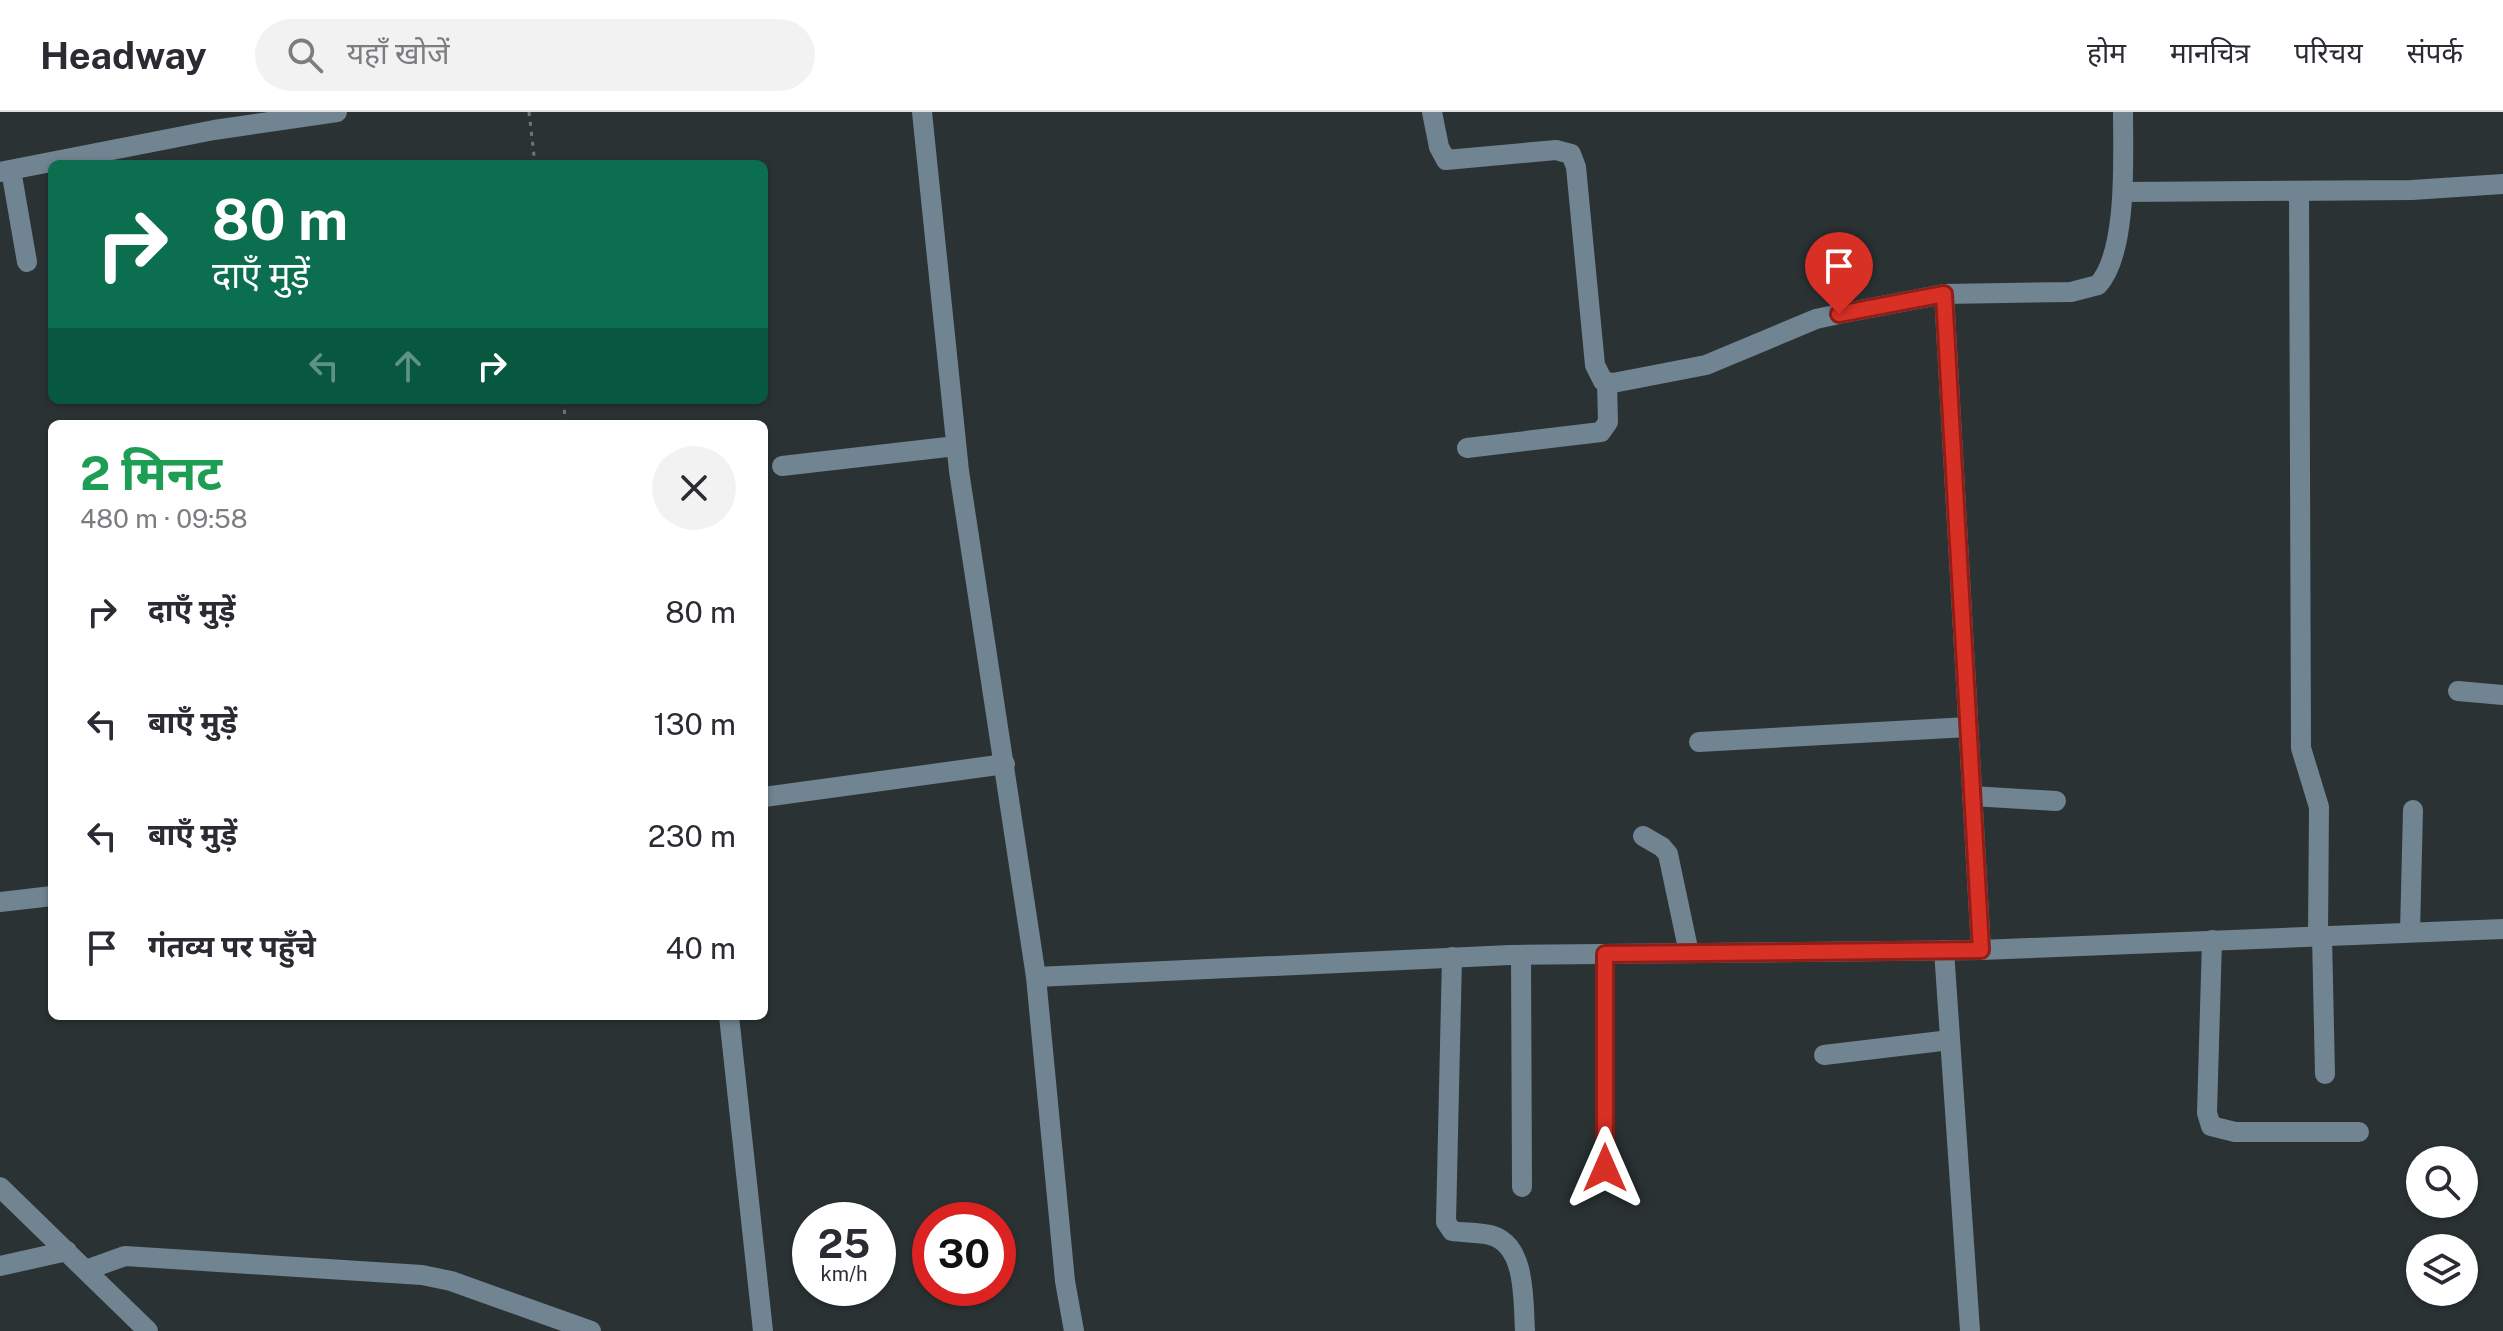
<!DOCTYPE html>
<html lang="hi">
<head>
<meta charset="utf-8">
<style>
	:root { --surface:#fff; --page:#f2f2f3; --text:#2b2b33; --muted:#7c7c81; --line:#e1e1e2 }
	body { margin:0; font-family:"Public Sans","Noto Sans Devanagari",sans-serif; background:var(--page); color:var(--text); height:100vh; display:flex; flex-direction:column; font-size:30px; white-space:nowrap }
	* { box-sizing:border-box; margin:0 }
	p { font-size:26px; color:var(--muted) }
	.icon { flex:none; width:44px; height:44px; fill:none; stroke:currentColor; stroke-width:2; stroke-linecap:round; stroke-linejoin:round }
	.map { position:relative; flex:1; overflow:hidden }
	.side { position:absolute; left:48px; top:308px; width:720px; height:600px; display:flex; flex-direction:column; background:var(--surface); border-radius:12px; box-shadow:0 2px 6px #0004 }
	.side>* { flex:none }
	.top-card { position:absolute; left:48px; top:48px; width:720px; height:244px; border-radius:12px; box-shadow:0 2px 6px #0004; background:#0b6e4f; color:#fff; overflow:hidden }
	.fabs { position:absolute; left:2406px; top:1034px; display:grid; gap:16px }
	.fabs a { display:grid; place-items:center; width:72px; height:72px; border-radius:50%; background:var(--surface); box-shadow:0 2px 6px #0004; font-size:40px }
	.speed { position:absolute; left:792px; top:1090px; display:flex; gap:16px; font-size:40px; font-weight:700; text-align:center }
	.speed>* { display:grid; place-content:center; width:104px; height:104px; border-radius:50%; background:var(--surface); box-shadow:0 2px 6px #0004; line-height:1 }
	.speed small { font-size:20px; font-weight:400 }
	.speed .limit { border:12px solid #d22; background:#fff; color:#111 }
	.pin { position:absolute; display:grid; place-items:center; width:68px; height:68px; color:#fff; margin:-82px -34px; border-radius:50% 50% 50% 0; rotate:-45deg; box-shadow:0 0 8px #0007 }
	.pin .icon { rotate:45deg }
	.me { position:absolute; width:88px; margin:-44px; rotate:0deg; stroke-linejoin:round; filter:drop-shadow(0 0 6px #0008) }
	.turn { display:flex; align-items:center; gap:28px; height:168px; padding:0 32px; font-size:36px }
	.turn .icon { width:104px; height:104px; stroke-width:2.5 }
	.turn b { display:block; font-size:56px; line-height:68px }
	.lanes { display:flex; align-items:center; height:76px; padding:0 32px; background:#0003; justify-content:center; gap:40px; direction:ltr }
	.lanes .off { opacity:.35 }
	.round { display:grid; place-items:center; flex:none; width:84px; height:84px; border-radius:42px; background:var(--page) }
	.overview { display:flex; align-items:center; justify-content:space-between; height:136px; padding:0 32px }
	h1 { font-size:48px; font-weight:700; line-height:60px; color:#1e9e55 }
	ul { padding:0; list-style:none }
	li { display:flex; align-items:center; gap:24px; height:112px; padding:0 32px }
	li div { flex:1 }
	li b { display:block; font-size:30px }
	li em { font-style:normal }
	header { display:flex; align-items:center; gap:48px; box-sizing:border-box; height:112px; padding:0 40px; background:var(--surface); border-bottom:2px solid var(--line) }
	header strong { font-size:38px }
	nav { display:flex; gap:44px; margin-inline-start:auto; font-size:28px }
	.search { width:560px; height:72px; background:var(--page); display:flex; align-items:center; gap:20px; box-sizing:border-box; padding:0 28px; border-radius:44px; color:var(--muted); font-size:30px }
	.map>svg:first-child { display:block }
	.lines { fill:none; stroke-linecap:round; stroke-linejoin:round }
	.path { stroke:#6e7577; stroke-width:3; stroke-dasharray:4 6; stroke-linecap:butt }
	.minor { stroke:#708491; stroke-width:20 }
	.route-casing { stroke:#8d1f18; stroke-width:20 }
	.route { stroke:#d93025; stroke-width:14 }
</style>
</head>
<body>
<header>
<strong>Headway</strong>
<div class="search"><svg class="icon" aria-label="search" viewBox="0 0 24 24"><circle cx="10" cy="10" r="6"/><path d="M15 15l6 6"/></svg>यहाँ खोजें</div>
<nav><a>होम</a><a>मानचित्र</a><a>परिचय</a><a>संपर्क</a></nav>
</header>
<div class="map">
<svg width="2503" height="1219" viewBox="0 0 2503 1219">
	<rect width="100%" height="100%" fill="#2a3234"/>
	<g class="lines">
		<g class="path">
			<polyline points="529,0 535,52"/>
			<polyline points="563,288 566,312"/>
		</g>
		<g class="minor">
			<polyline points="922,0 959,359 1036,865 1065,1169 1074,1219"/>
			<path d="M1432 0 1439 35 1446 48 1556 38 1571 42 1576 55 1595 253 1603 269 1613 271 1706 253 1816 207 1839 202 1944 182 2071 180 2098 173C2128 140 2123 44 2123 0"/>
			<polyline points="11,58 27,150"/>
			<polyline points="0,60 214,18 337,0"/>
			<polyline points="2299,79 2301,636 2319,695 2318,824"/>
			<polyline points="2124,80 2412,78 2503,72"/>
			<polyline points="1944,182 1981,838"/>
			<polyline points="1467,336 1601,320 1608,310 1607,271"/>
			<polyline points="782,354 956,334"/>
			<polyline points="2458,579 2503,583"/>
			<polyline points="1699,630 1968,615"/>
			<polyline points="1972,684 2056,689"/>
			<polyline points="764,685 1005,652"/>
			<polyline points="1643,724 1662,735 1668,742 1689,841"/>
			<polyline points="0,790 52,784"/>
			<polyline points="2410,820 2413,698"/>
			<polyline points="2322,824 2325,962"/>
			<polyline points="2212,828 2207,1001 2211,1014 2235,1020 2359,1020"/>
			<polyline points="1944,838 1970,1219"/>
			<polyline points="1605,842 1605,1056"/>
			<polyline points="1521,843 1522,1075"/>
			<path d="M1452 845 1446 1110 1452 1119C1464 1121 1478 1120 1490 1123 1527 1132 1523 1190 1525 1219"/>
			<polyline points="1036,865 1510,843 1981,838 2503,817"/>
			<polyline points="729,904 763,1219"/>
			<polyline points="1824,943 1950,928"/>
			<polyline points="0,1075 148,1219"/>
			<polyline points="0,1154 67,1139"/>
			<polyline points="86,1158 125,1144 422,1163 451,1169 591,1219"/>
		</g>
	</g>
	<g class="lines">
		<defs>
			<polyline id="route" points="1605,1056 1605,842 1981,838 1944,182 1839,202"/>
		</defs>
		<use href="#route" class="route-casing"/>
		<use href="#route" class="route"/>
	</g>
</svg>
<div class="fabs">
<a><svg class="icon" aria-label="search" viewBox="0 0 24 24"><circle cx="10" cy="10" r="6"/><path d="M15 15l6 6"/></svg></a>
<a><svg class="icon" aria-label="layers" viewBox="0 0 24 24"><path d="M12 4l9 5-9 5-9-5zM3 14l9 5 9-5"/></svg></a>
</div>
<div class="speed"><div>25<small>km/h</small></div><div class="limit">30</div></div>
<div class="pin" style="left:1839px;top:202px;background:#d93025"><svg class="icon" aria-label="arrive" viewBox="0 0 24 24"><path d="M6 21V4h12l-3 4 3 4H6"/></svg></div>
<svg class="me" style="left:1605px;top:1056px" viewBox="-20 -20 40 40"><path d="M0-17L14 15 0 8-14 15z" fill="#d93025" stroke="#fff" stroke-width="4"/></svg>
<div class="top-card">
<div class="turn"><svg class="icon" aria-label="right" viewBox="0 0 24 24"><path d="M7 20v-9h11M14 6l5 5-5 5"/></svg><div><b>80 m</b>दाएँ मुड़ें</div></div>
<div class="lanes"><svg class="icon off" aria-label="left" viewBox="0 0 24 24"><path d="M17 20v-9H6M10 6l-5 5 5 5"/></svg><svg class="icon off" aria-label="ahead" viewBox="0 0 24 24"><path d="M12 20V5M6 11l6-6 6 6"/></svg><svg class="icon" aria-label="right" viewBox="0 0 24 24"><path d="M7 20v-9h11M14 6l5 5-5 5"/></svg></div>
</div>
<section class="side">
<div class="overview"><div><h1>2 मिनट</h1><p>480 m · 09:58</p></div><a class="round"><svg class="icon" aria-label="close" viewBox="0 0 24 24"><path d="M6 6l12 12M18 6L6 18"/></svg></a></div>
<ul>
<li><svg class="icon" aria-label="right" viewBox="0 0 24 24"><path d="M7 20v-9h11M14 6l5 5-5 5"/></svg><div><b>दाएँ मुड़ें</b></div><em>80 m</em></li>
<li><svg class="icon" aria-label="left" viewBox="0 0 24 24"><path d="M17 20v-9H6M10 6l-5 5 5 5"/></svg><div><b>बाएँ मुड़ें</b></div><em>130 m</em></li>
<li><svg class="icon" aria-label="left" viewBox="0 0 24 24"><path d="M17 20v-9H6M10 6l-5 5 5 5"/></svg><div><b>बाएँ मुड़ें</b></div><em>230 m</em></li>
<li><svg class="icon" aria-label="arrive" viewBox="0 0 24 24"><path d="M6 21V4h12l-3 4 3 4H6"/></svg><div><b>गंतव्य पर पहुँचे</b></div><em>40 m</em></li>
</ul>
</section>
</div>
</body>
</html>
